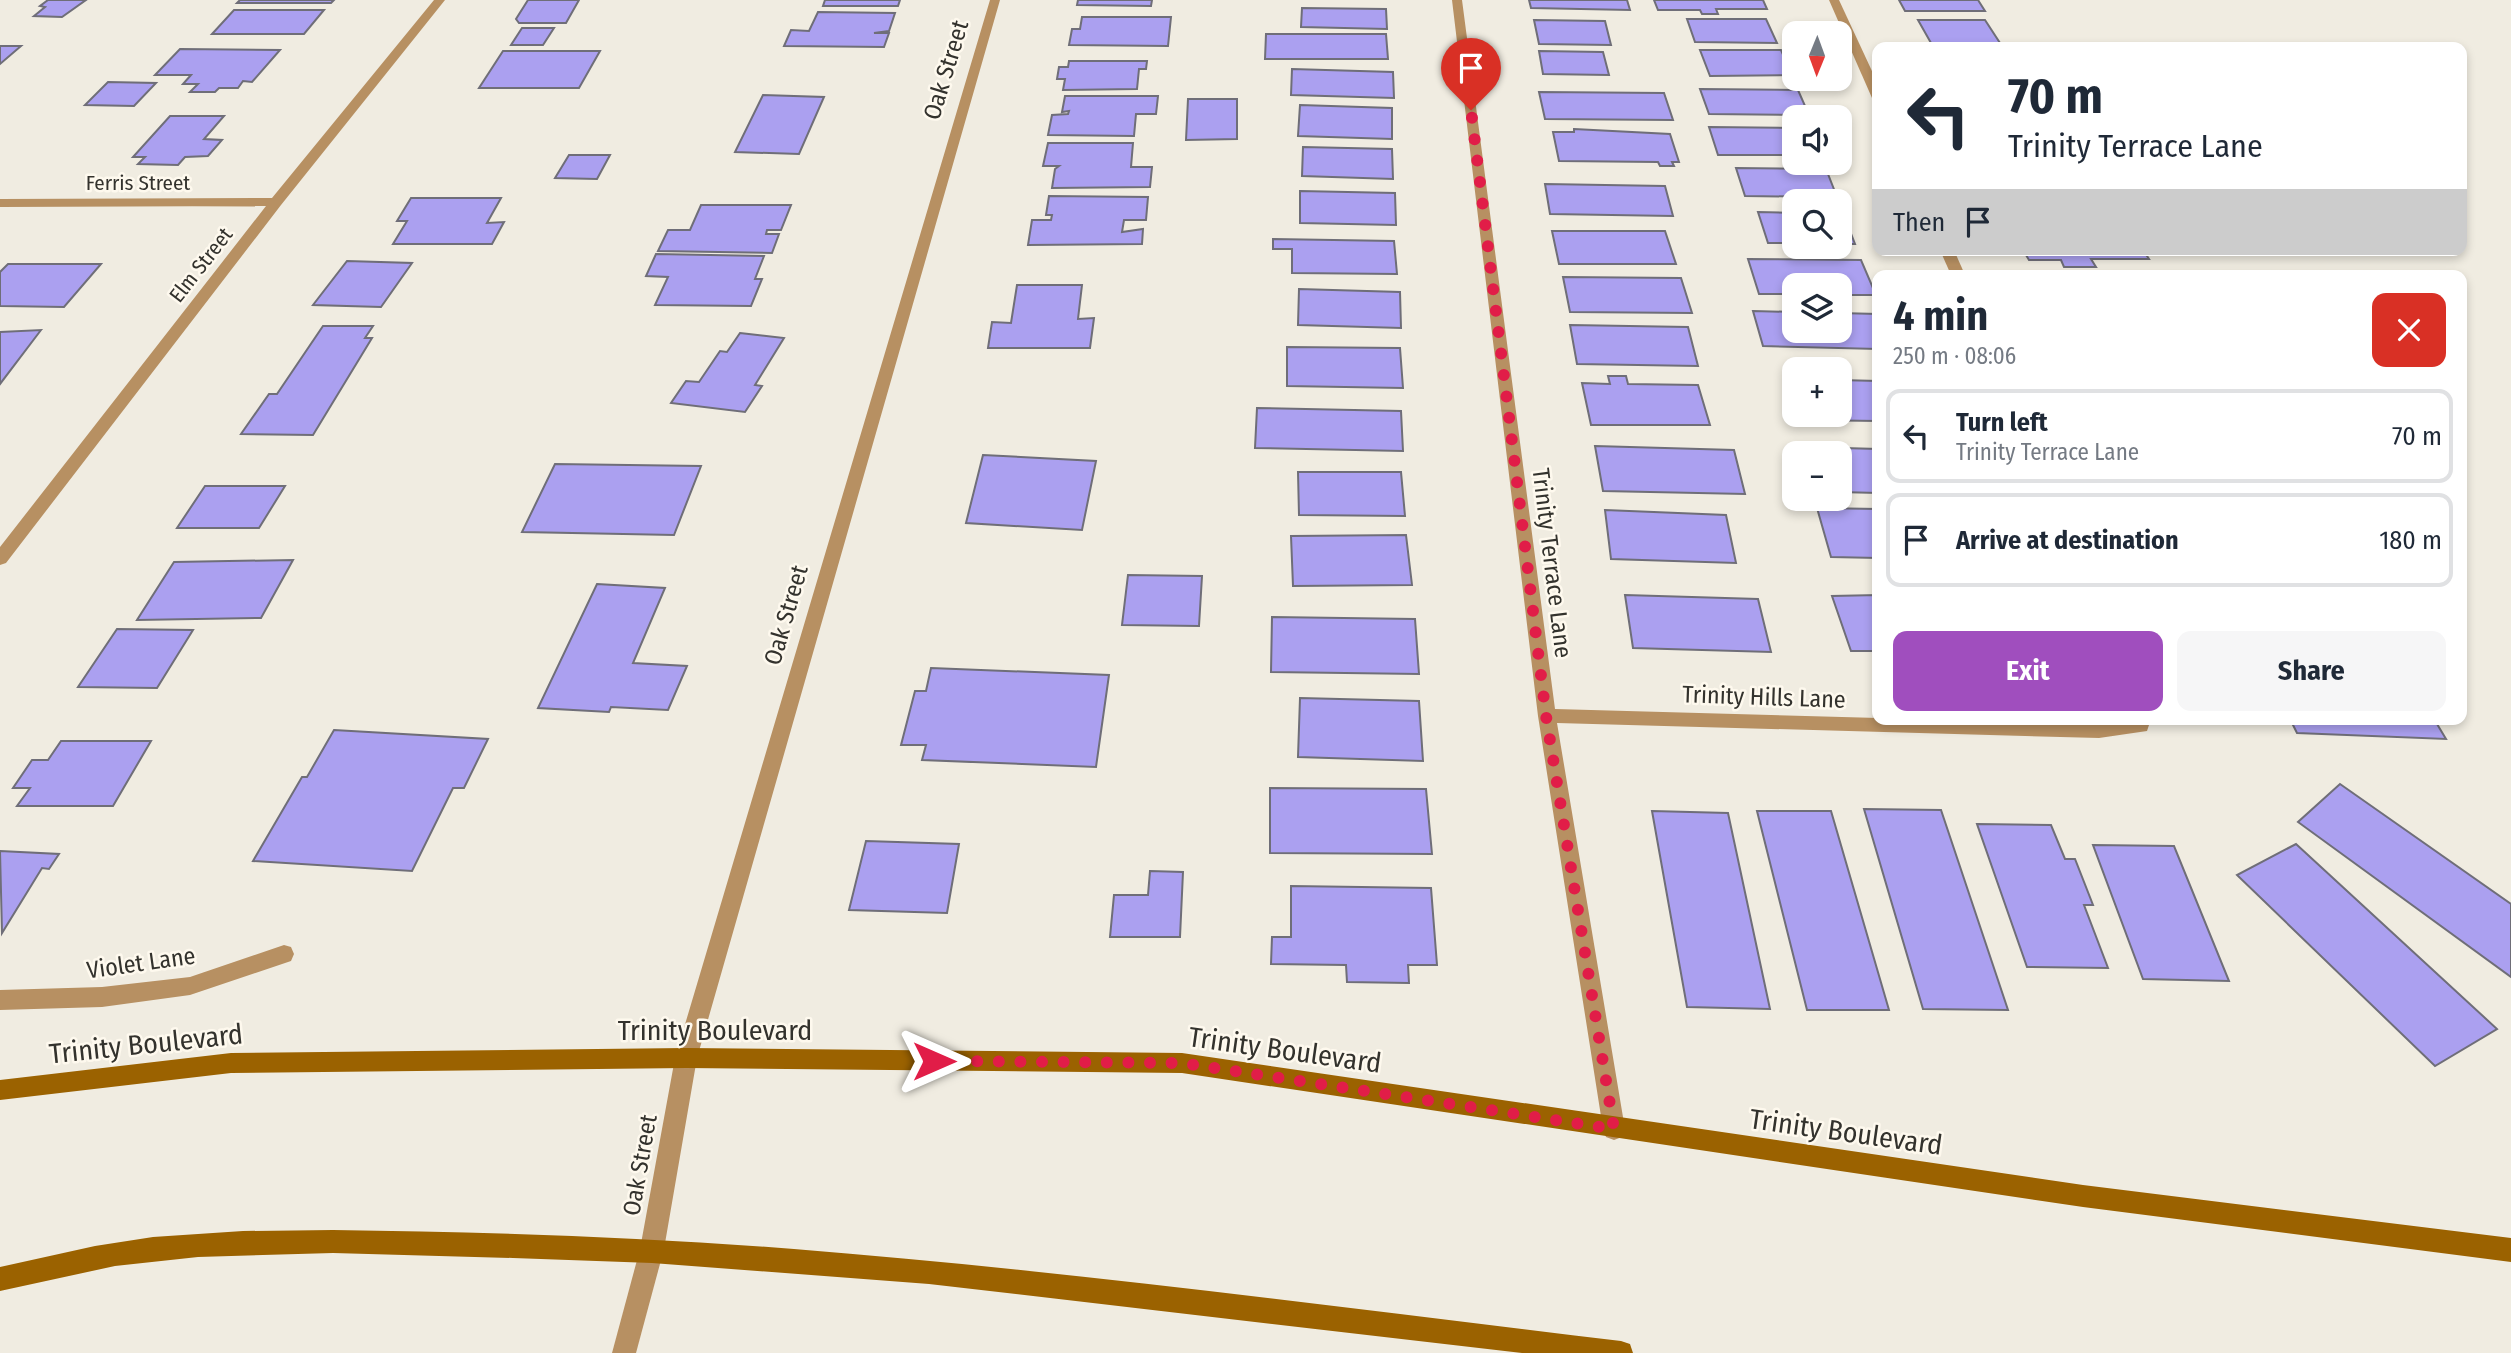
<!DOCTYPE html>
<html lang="en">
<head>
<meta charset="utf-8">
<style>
	:root { --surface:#fff; --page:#f6f6f7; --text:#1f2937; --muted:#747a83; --line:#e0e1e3; --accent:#a04ebe }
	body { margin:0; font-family:"Fira Sans Condensed",sans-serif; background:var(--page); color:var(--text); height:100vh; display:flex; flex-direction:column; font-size:26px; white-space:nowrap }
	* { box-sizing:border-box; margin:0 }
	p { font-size:23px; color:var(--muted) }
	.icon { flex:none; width:38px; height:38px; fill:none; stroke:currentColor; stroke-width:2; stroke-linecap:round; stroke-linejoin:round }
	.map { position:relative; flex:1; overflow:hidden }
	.sheet { position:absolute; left:1872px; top:270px; width:595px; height:455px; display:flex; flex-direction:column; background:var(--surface); border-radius:14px; box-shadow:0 4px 10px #0003 }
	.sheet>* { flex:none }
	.hud { position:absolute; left:1872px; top:42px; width:595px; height:214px; border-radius:14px; box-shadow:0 4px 10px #0003; background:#fff; color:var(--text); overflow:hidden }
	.needle { width:46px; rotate:181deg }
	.tools { position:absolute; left:1782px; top:21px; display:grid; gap:14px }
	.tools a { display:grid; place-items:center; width:70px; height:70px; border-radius:14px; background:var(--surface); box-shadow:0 4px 10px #0003; font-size:35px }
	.pin { position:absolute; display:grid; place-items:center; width:60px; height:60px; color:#fff; margin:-72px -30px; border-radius:50% 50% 50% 0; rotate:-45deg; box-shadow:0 0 7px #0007 }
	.pin .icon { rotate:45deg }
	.me { position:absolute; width:77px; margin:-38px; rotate:90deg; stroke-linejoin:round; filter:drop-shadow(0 0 5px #0008) }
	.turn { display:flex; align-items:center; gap:24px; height:147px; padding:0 21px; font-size:32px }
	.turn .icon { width:91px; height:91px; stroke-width:2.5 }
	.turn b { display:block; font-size:49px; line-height:60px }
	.then { display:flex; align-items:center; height:66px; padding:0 21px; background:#0003; gap:14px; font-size:26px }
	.round { display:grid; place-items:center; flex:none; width:74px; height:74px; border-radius:14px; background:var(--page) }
	.overview { display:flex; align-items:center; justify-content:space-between; height:119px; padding:0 21px }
	h1 { font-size:42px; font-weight:700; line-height:52px }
	.button { display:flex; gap:14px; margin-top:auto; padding:14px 21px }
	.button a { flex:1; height:80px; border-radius:14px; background:var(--accent); color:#fff; font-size:28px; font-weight:700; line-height:80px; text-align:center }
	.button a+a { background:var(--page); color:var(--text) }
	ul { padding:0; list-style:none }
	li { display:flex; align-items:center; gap:21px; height:94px; margin:0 14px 10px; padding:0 7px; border:4px solid var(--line); border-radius:14px }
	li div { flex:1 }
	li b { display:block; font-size:26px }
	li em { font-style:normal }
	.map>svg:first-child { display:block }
	.building { fill:#aba0f0; stroke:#6f6e78; stroke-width:2 }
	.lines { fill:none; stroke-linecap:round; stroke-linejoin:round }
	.service { fill:#b79062; fill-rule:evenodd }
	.minor { fill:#b79062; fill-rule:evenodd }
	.secondary { fill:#9b6200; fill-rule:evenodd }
	.route { stroke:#e11d48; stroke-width:12; stroke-dasharray:0 21.6 }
	.labels { text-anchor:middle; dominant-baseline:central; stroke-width:5; stroke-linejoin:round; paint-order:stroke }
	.far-street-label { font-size:21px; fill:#33322d; stroke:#fef9ee }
	.street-label { font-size:24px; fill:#33322d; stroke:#fef9ee }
	.near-street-label { font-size:28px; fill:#33322d; stroke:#fef9ee }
</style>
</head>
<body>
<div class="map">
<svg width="2511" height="1353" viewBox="0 0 2511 1353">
	<rect width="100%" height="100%" fill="#f0ece1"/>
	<g class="building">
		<polygon points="48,0 86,0 62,17 34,16 45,7 40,6"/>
		<polygon points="240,0 334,0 331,3 237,3"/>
		<polygon points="528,0 579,0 566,23 519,23 516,19"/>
		<polygon points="825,0 900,0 898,6 823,6"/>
		<polygon points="1078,0 1152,0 1151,6 1077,5"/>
		<polygon points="1529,0 1627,0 1630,10 1531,8"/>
		<polygon points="1654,0 1763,0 1767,9 1716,9 1718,14 1702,14 1700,10 1658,10"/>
		<polygon points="1899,0 1978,0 1985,11 1905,11"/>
		<polygon points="1302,8 1386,9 1387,29 1301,27"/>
		<polygon points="234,10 324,10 304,34 212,34"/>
		<polygon points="818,12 895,13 889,31 874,33 889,33 884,47 784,46 791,30 809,31"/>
		<polygon points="1082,17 1171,17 1168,46 1069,45 1072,29 1080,29"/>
		<polygon points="1687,19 1766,19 1777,43 1695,42"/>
		<polygon points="1534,20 1605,21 1611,45 1539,44"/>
		<polygon points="1918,20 1985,20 2000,43 1931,43"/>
		<polygon points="522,28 554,28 543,45 511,45"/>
		<polygon points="1266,34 1386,34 1388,59 1265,59"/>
		<polygon points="0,46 21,46 0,64"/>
		<polygon points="180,49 280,50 252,82 243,81 238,88 219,88 215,92 190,92 198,84 183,84 191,75 155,75"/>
		<polygon points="1700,50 1781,50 1792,75 1710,76"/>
		<polygon points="503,51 600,51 579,88 479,88"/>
		<polygon points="1539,51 1603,52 1609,75 1543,74"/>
		<polygon points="1069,61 1147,61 1146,69 1139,69 1137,89 1063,90 1065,79 1057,79 1059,67 1068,67"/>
		<polygon points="1292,69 1393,72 1394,98 1291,95"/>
		<polygon points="108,82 156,83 134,106 85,105"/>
		<polygon points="1700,89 1798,90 1809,115 1709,114"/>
		<polygon points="1539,92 1664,93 1673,120 1545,119"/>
		<polygon points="763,95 824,97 799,154 735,152"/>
		<polygon points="1065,96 1158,96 1156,114 1136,114 1134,136 1048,135 1052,115 1068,114 1069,111 1062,112"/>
		<polygon points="1188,99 1237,99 1237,139 1186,140"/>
		<polygon points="1300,105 1392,108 1392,139 1298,136"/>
		<polygon points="170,116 224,116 204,139 222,140 208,156 185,157 178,165 138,164 145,157 133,157"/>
		<polygon points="1709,127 1794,128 1794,155 1718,155"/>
		<polygon points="1574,129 1670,134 1679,162 1672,162 1674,166 1660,166 1658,162 1559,161 1553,132 1574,132"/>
		<polygon points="1048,143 1133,143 1131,167 1152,167 1150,187 1052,188 1055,169 1059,166 1043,166"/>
		<polygon points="1303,147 1392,149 1393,179 1302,176"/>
		<polygon points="569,155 610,155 597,179 555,178"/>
		<polygon points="1736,168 1826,169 1837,197 1745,196"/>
		<polygon points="1545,184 1665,186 1673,216 1550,214"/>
		<polygon points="1300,191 1395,193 1396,225 1300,223"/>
		<polygon points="1049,196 1148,197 1146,220 1124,220 1122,232 1143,229 1142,244 1028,245 1032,220 1051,220 1052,215 1046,215"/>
		<polygon points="411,198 501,198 487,223 504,222 492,244 393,244 407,221 397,221"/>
		<polygon points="701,205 791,205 781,230 767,230 766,234 779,234 772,253 658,251 668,230 690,230"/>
		<polygon points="1758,212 1794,213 1794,243 1768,243"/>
		<polygon points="1839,213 1843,213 1855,244 1839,244"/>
		<polygon points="1552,231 1665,231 1676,264 1559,264"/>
		<polygon points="1273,239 1394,241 1397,274 1292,273 1292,249 1273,249"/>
		<polygon points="2023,250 2143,250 2149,259 2091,259 2096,267 2064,267 2061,260 2029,260"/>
		<polygon points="656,254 764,256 755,279 762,279 751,306 655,305 668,277 646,276"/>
		<polygon points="1748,259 1861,260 1876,295 1839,295 1839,285 1794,285 1794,294 1759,294"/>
		<polygon points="347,261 412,263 381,307 313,305"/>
		<polygon points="8,264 101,264 64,307 0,306 0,272"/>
		<polygon points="1563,277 1681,278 1692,313 1570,312"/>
		<polygon points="1017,285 1082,285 1078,319 1094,318 1090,348 988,348 992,322 1011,323"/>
		<polygon points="1299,289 1400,292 1401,328 1298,325"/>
		<polygon points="1753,311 1794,312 1794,331 1839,331 1839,313 1878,314 1878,349 1763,346"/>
		<polygon points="1570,325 1688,327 1698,366 1577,364"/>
		<polygon points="323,326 373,326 365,338 372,338 313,435 241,434 269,394 277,394"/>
		<polygon points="41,330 0,384 0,332"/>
		<polygon points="740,333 784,338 755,385 762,386 745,412 671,403 686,381 699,382 720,351 727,352"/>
		<polygon points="1287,347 1400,348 1403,388 1287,386"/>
		<polygon points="1608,376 1626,376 1628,384 1698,385 1710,425 1591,425 1582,383 1610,384"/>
		<polygon points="1839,380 1878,381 1878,421 1804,420 1803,415 1839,415"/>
		<polygon points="1257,408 1401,411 1403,451 1255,448"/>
		<polygon points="1595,446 1734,450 1745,494 1603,491"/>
		<polygon points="1808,447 1878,449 1878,493 1839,492 1839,453 1810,453"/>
		<polygon points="983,455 1096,461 1082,530 966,523"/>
		<polygon points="555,464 701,466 674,535 522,532"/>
		<polygon points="1298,472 1401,472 1405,516 1299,515"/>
		<polygon points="205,486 285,486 259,528 177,528"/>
		<polygon points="1817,508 1878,509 1878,558 1831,557"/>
		<polygon points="1605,510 1726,515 1736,563 1611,559"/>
		<polygon points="1406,535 1412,585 1293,586 1291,536"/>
		<polygon points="293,560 261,618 137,620 174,562"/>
		<polygon points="1128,575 1202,576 1199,626 1122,625"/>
		<polygon points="597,584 665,588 633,663 687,666 668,710 611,707 609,712 538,708"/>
		<polygon points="1625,595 1758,599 1771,652 1633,648"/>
		<polygon points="1878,595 1878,651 1851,651 1832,596"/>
		<polygon points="1272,617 1415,619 1419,674 1271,672"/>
		<polygon points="117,629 193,630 157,688 78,687"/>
		<polygon points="931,668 1109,675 1096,767 922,760 926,745 901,745 915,691 926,691"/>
		<polygon points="1300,698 1419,701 1423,761 1298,757"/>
		<polygon points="2290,719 2434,719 2446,739 2297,733"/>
		<polygon points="334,730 488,739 464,788 453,788 412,871 253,861 302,777 307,777"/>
		<polygon points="61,741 151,741 113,806 17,806 30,788 13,788 32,760 48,760"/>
		<polygon points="2340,784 2511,904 2511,977 2298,822"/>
		<polygon points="1270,788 1426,789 1432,854 1270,853"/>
		<polygon points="1864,809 1941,810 2008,1010 1923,1009"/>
		<polygon points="1652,811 1728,813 1770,1009 1687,1007"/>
		<polygon points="1757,811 1831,811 1889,1010 1807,1010"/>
		<polygon points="1977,824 2051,825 2065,859 2075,859 2093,905 2084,905 2108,968 2027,967"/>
		<polygon points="866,841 959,844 947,913 849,910"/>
		<polygon points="2296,844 2497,1029 2435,1066 2237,875"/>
		<polygon points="2093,845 2174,846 2229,981 2143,979"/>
		<polygon points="0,851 59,854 49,869 42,868 2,933"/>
		<polygon points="1150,871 1183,872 1180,937 1110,937 1114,895 1148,895"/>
		<polygon points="1291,886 1431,888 1437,965 1408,965 1409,983 1347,982 1346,965 1271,964 1272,937 1291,937"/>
	</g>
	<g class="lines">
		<polygon class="service" points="652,1237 660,1241 664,1249 636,1353 612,1353 640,1249 644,1241"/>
		<g class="minor">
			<polygon points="434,0 445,0 281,205 6,563 0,565 0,547 266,206 0,207 0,199 272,198"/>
			<polygon points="990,0 1000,0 697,1058 664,1249 660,1257 652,1261 644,1257 640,1249 675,1058"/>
			<polygon points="1452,0 1462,0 1555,709 2099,724 2151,719 2147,731 2099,738 1557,723 1625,1129 1622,1137 1614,1140 1606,1137 1603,1129 1538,716"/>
			<polygon points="1829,0 1839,0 1878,84 1878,101 1872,98"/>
			<polygon points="1940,250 1954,250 1965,275 1951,275"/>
			<polygon points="284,945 291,947 294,954 291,961 190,995 102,1007 0,1010 0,990 102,987 190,977"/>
		</g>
		<g class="secondary">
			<polygon points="686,1048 1182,1053 2083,1185 2511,1238 2511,1262 2083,1207 1182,1073 686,1068 231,1073 0,1100 0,1080 231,1053"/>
			<path d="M333 1230C486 1232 641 1237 794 1249 1070 1271 1346 1308 1621 1341L1630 1344 1633 1353H1522L929 1284 652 1263 513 1258 333 1253 198 1257 115 1266 0 1291V1267L95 1246 153 1237 243 1231Z"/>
		</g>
	</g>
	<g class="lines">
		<polyline class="route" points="934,1061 1182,1063 1614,1129 1546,716 1471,110"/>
	</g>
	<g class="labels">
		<g class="far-street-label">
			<text x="138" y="183">Ferris Street</text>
			<text transform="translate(201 265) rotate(-52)">Elm Street</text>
		</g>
		<g class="street-label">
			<text transform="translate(946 70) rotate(-73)">Oak Street</text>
			<text transform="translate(1552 563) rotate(83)">Trinity Terrace Lane</text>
			<text transform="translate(786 615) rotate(-74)">Oak Street</text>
			<text transform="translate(1764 697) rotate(2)">Trinity Hills Lane</text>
			<text transform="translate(141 963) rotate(-8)">Violet Lane</text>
			<text transform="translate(640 1165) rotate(-80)">Oak Street</text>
		</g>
		<g class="near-street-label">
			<text x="715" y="1030">Trinity Boulevard</text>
			<text transform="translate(146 1044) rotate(-6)">Trinity Boulevard</text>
			<text transform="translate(1285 1050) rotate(8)">Trinity Boulevard</text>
			<text transform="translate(1846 1132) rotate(8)">Trinity Boulevard</text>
		</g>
	</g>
</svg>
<div class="tools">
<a><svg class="needle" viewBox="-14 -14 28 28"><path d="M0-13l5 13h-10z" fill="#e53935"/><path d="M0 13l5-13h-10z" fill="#747a83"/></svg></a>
<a><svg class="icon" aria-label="sound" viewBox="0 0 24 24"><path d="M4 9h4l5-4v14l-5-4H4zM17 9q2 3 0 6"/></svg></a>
<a><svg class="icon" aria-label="search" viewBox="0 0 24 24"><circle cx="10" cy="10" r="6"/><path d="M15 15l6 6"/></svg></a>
<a><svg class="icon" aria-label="layers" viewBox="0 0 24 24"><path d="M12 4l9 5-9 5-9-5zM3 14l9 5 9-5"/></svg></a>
<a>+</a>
<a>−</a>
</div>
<div class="pin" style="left:1471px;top:110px;background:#d93025"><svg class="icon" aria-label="arrive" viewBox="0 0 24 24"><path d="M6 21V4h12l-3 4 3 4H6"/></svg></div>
<svg class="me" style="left:934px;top:1061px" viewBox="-20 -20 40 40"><path d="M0-17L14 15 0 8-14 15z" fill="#e11d48" stroke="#fff" stroke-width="4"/></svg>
<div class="hud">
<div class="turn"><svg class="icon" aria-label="left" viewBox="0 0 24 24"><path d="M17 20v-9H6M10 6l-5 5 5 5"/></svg><div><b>70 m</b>Trinity Terrace Lane</div></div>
<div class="then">Then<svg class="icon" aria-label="arrive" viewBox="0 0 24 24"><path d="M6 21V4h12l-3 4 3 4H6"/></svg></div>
</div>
<section class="sheet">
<div class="overview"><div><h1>4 min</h1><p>250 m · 08:06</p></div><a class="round" style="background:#d93025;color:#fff"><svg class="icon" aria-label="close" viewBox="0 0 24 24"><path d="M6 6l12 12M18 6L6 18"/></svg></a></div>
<ul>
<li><svg class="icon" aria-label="left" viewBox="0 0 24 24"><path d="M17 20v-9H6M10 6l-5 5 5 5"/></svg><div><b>Turn left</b><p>Trinity Terrace Lane</p></div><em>70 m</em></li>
<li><svg class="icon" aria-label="arrive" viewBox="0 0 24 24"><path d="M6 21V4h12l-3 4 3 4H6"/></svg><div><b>Arrive at destination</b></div><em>180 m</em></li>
</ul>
<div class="button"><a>Exit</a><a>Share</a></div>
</section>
</div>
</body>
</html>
